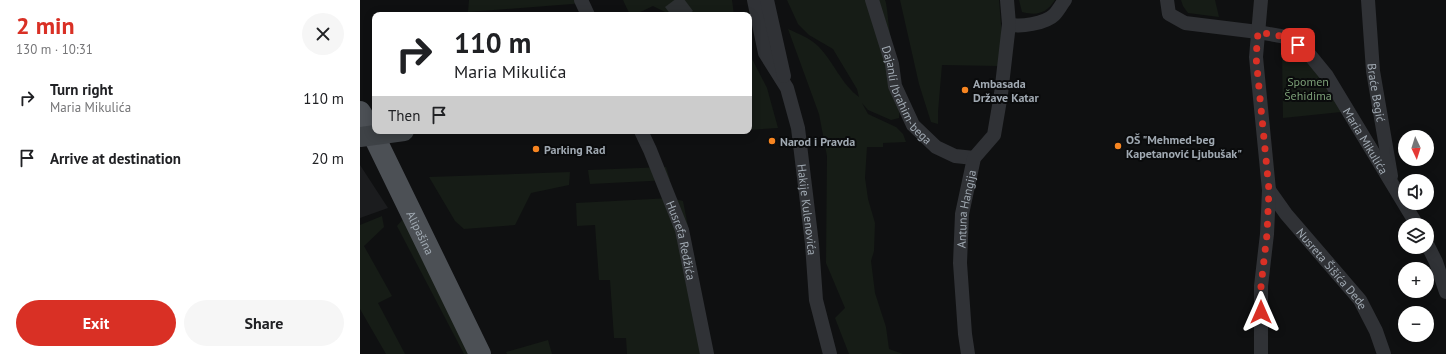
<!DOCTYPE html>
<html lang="en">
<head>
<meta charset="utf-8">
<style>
	:root { --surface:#fff; --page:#f6f6f6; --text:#202124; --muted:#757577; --accent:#d93025 }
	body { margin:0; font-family:"PT Sans",sans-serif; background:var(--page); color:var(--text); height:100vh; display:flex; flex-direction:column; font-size:15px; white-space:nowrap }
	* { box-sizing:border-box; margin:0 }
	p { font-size:13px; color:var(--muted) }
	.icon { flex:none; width:22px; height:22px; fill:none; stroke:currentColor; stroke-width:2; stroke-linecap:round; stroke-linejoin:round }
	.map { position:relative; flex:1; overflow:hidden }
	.panel { display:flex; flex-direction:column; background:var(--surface); width:360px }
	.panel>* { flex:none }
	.hud { position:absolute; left:12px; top:12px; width:380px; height:122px; border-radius:8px; box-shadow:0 2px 10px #0003; background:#fff; color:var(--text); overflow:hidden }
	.needle { width:26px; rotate:176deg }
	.fabs { position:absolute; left:1038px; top:130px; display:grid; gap:8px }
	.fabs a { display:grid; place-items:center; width:36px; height:36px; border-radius:50%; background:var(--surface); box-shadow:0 2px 10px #0003; font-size:20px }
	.pin { position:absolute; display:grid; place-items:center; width:34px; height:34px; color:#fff; margin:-17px; border-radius:8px; box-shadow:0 2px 6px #0006 }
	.me { position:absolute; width:44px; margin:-22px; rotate:0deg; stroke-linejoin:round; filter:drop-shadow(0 0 3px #0008) }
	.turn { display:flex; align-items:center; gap:14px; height:84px; padding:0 16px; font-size:18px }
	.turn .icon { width:52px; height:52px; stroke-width:2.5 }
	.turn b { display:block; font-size:28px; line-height:34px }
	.then { display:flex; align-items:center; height:38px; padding:0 16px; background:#0003; gap:8px; font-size:15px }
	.round { display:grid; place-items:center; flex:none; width:42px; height:42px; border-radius:21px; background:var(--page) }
	.overview { display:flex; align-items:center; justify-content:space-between; height:68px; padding:0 16px }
	h1 { font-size:24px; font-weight:800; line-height:30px; color:var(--accent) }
	.action { display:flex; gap:8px; margin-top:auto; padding:8px 16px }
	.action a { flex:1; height:46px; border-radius:24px; background:var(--accent); color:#fff; font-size:16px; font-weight:800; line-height:46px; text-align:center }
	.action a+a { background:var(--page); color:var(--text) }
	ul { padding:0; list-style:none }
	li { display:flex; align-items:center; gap:12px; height:60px; padding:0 16px }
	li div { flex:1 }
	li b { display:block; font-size:15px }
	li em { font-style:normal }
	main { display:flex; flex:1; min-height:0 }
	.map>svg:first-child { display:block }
	.built { fill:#1b1c1e }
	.green { fill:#161c16 }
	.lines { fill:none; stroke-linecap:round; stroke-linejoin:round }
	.secondary-tunnel { stroke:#2c2f31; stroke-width:20; stroke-dasharray:20 10; stroke-linecap:butt }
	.street { stroke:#303236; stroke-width:14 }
	.primary { stroke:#4c5055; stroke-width:22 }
	.secondary-bridge { stroke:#3e4246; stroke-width:20 }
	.route { stroke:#d93025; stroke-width:7; stroke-dasharray:0 12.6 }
	.poi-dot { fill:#f78521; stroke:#0a0b0c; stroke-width:1.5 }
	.labels { text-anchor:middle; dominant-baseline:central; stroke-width:4; stroke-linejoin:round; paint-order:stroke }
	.park-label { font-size:12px; fill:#7b9e76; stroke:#0a0b0c }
	.poi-label { font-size:12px; font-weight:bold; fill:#a0a9b2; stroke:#0a0b0c; text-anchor:start }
	.street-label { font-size:12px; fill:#a0a9b2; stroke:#0a0b0c }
</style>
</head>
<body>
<main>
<section class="panel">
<div class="overview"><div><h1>2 min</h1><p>130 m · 10:31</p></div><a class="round"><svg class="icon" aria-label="close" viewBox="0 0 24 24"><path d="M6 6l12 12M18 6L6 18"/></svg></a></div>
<ul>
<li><svg class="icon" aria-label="right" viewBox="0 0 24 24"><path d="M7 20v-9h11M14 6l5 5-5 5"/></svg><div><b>Turn right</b><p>Maria Mikulića</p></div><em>110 m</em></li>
<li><svg class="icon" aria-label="arrive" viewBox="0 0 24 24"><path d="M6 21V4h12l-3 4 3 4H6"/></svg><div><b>Arrive at destination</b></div><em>20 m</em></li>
</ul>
<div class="action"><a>Exit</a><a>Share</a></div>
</section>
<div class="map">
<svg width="1086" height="354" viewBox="0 0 1086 354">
	<rect width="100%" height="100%" fill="#0f1011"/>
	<polygon class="built" points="0,165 28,208 0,218"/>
	<g class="green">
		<polygon points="109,0 223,0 225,3 108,12"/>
		<polygon points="263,0 372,0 374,15 311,15 293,6 274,15 270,15"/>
		<path d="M427 0H525L526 3C528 13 528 24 530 34 535 62 542 90 539 118L531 120 508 110 502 103 508 114 536 127 543 134 546 142 523 143V147H507L505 178 508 199 515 223 514 251 511 261 515 293 526 327 529 349 543 354H489L475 318 485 308 466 263 467 156 459 114 428 29C439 34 450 38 458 46 473 61 482 85 499 97L497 89 473 49 449 35 438 24Z"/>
		<polygon points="540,0 639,0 642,36 638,66 582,65 578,112 578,124 571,122 559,84"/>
		<path d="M659 0H695C686 13 678 16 662 12Z"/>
		<polygon points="821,0 855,0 859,17 828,13 823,6"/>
		<polygon points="928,41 991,111 923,118 922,51"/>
		<polygon points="389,53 407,88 418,128 389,130"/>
		<polygon points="306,167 310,180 230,184 228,170"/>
		<polygon points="210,172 209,185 171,193 155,225 104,229 95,221 69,177"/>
		<polygon points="311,198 323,201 353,354 267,354 266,338 254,338 250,280 239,280 235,225 217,226 216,203"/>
		<polygon points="22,216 24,227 4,246 32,296 18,303 45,354 26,354 0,309 0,225"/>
		<polygon points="43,219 114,354 104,354 37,226"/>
		<polygon points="188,340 192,354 147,354 146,352"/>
	</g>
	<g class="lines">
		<polyline class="secondary-tunnel" points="311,15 331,0"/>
		<g class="street">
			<polyline points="221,0 228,15"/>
			<path id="s1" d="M394 0 405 53 427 88 438 128 452 244 456 300 470 354"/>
			<polyline points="407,0 424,76"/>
			<path id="s2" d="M512 0 532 64 535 86 553 125 576 147 595 156 614 158"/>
			<path id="s3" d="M807 0 809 14 825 23 898 32 926 37 949 54 967 76 1057 225"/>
			<path id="s4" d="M1008 0 1013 71 1031 176"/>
			<path d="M649 24C659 28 686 23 694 15 698 11 701 5 705 0"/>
			<path id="s5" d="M281 131 290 150 322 230 347 354"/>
			<path id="s6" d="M909 190 926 214 1000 300 1016 331 1024 354"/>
			<polyline points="1067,244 1076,262 1086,292"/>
			<path id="s7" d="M608 354 605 334 600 263 602 214 614 158 634 135 641 94 649 24 647 0"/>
			<polyline points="901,354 901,286 907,234 909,190 896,57 901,0"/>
		</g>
		<path class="primary" id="s8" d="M0 112 10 128 120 354"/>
		<polyline class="secondary-bridge" points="0,137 44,131"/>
	</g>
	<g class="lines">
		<polyline class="route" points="901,312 901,286 907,234 909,190 896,57 898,32 926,37 938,45"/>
	</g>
	<g class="poi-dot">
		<circle cx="605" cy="90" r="4"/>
		<circle cx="412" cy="141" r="4"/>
		<circle cx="758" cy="146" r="4"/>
		<circle cx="176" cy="149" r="4"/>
	</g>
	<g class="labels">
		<g class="park-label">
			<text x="948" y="81">Spomen<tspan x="948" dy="14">Šehidima</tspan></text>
		</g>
		<g class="poi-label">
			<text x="613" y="83">Ambasada<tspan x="613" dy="14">Države Katar</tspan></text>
			<text x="766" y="139">OŠ "Mehmed-beg<tspan x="766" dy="14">Kapetanović Ljubušak"</tspan></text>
			<text x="420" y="141">Narod i Pravda</text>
			<text x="184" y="149">Parking Rad</text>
		</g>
		<g class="street-label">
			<text stroke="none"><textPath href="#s4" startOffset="93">Braće Begić</textPath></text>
			<text stroke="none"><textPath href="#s2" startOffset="102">Dajanli Ibrahim-bega</textPath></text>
			<text stroke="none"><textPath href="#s3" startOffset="267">Maria Mikulića</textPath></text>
			<text stroke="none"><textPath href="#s1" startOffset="219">Hakije Kulenovića</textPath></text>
			<text stroke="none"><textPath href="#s7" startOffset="146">Antuna Hangija</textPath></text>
			<text stroke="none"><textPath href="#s8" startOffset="135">Alipašina</textPath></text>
			<text stroke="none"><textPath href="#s5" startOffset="117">Husrefa Redžića</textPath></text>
			<text stroke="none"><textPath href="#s6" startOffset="101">Nusreta Šišića Dede</textPath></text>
		</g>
	</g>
</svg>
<div class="fabs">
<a><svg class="needle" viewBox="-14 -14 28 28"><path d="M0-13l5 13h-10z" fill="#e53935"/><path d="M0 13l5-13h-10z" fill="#757577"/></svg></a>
<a><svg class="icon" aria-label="sound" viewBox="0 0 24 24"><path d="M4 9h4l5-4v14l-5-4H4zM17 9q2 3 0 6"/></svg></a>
<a><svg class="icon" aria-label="layers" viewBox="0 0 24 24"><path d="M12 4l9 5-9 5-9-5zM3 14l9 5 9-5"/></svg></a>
<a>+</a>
<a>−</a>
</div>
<div class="pin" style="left:938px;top:45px;background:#d93025"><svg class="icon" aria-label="arrive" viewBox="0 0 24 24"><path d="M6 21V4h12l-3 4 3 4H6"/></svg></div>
<svg class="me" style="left:901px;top:312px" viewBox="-20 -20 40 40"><path d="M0-17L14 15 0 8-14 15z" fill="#d93025" stroke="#fff" stroke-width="4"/></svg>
<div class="hud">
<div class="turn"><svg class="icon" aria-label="right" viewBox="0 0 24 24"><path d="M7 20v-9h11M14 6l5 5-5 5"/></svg><div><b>110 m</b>Maria Mikulića</div></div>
<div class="then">Then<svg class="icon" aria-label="arrive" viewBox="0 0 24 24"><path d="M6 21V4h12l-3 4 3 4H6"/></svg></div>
</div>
</div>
</main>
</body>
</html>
